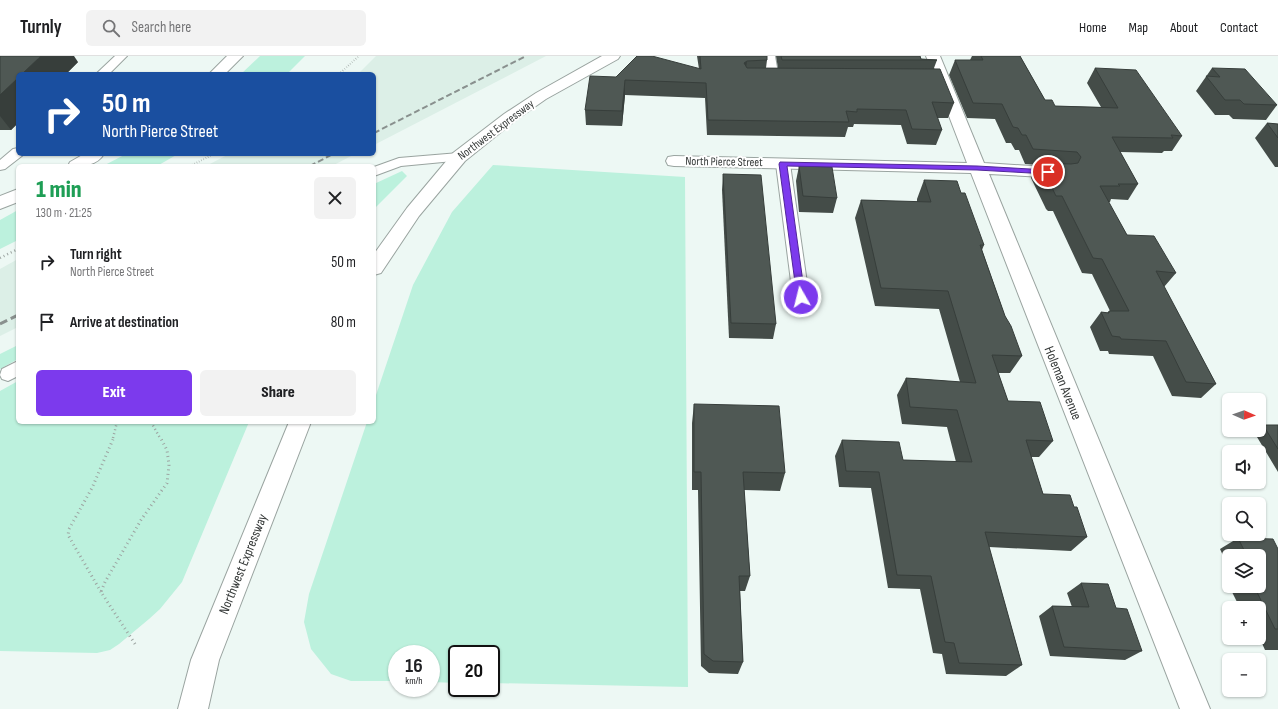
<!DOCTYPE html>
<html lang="en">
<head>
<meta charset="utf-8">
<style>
	:root { --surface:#fff; --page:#f2f2f2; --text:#202124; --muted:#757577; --line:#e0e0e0; --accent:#7c3aed }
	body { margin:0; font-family:"Sofia Sans Condensed",sans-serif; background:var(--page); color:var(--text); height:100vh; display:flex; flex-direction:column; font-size:15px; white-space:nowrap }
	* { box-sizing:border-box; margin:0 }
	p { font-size:13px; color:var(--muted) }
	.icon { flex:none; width:22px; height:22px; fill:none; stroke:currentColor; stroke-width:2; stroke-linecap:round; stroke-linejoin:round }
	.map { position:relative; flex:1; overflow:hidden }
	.details { position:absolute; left:16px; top:108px; width:360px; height:260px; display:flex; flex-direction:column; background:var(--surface); border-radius:6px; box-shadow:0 1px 3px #0004 }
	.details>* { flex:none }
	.banner { position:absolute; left:16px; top:16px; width:360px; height:84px; border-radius:6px; box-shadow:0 1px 3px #0004; background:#1a4fa0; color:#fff; overflow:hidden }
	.needle { width:26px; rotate:92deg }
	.buttons { position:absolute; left:1222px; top:337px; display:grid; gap:8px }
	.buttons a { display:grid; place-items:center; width:44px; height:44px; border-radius:6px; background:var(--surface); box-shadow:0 1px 3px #0004; font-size:20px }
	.speed { position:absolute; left:388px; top:589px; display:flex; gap:8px; font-size:20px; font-weight:700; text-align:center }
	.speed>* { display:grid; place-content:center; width:52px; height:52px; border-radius:50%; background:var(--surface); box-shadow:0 1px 3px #0004; line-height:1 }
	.speed small { font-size:10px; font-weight:400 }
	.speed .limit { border:2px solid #111; border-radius:6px; background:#fff; color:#111 }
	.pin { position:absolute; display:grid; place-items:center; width:34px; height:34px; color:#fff; margin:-17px; border:2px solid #fff; border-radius:50%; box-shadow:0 1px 4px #0007 }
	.me { position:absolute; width:44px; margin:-22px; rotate:352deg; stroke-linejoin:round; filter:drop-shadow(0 0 3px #0008) }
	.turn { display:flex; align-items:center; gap:14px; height:84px; padding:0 20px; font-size:18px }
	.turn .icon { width:52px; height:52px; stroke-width:2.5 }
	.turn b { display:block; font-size:28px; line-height:34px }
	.round { display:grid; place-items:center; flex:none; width:42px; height:42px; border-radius:6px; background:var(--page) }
	.head { display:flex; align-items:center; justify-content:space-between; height:68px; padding:0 20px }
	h1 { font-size:24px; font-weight:800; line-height:30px; color:#1e9e55 }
	.cta { display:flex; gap:8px; margin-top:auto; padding:8px 20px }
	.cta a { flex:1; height:46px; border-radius:6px; background:var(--accent); color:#fff; font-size:16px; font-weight:800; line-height:46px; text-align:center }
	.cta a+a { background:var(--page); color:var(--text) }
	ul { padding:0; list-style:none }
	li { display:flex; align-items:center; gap:12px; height:60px; padding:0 20px }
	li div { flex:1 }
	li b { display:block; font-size:15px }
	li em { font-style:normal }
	header { display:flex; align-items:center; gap:24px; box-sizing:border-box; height:56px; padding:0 20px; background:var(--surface); border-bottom:1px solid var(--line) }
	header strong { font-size:19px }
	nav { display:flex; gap:22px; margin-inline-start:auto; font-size:14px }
	.search { width:280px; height:36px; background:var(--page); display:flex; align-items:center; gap:10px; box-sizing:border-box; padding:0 14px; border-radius:6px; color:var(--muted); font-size:15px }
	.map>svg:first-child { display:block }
	.built { fill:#dcefe7 }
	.green { fill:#bcf1dd }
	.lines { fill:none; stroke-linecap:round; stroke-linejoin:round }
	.service-casing { stroke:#9aa4a0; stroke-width:2 }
	.minor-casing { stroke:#9aa4a0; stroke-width:2 }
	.secondary-casing { stroke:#9aa4a0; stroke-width:2 }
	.path-far2 { stroke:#9da5a2; stroke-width:2; stroke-dasharray:0.5 2; stroke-linecap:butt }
	.path-far1 { stroke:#9da5a2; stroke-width:2.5; stroke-dasharray:1 3; stroke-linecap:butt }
	.path { stroke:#9da5a2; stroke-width:3; stroke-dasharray:1 3.5; stroke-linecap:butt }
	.service { fill:#fff; fill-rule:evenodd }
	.minor { fill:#fff; fill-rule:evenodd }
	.secondary { fill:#fff; fill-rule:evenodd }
	.rail-far1 { stroke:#89908e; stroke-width:2; stroke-dasharray:6 3; stroke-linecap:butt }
	.rail { stroke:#89908e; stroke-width:3; stroke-dasharray:8 4; stroke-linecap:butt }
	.wall { fill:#444c48 }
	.shaded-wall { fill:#373e3b }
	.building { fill:#4f5854; stroke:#373e3b }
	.route { fill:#7c3aed; stroke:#51269a }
	.labels { text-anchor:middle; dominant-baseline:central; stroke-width:4; stroke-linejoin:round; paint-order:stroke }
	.far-street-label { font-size:12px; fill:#353938; stroke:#fff }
	.street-label { font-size:14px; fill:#353938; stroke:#fff }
</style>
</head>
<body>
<header>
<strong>Turnly</strong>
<div class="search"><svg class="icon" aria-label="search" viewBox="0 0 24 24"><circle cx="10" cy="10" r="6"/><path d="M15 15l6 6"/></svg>Search here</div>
<nav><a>Home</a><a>Map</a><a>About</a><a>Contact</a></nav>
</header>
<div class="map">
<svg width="1278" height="653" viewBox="0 0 1278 653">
	<rect width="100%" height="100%" fill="#edf8f4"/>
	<g class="built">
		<polygon points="376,0 546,0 374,89 374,18 358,18"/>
		<polygon points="229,98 355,98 332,110 206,110"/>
		<polygon points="18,203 18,271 0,280 0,213"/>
	</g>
	<g class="green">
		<polygon points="260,0 305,0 287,18 241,18"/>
		<polygon points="126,98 178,98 157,110 103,110"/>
		<polygon points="493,109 685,121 688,631 491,627 491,598 457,598 457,627 431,626 431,598 397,598 397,625 351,625 331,618 311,593 304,566 309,538 367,366 374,366 374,345 413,229 452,156"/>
		<polygon points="402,115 407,120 374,153 374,128"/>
		<polygon points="18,154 18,184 0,193 0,164"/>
		<polygon points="18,289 18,303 0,313 0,298"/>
		<polygon points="18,325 18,366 249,366 182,526 160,553 149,563 119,588 110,594 97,597 0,595 0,335"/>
	</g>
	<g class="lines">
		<defs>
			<g id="service">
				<polygon points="115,0 127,0 109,18 96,18"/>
				<polygon points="763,0 775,0 779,23 777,25 769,25 767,23"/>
				<polygon points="18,92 18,98 23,99 5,113 0,114 0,104 13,93"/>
				<polygon points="459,97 464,98 465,101 464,104 401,110 374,120 374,111 399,102"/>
				<polygon points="783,104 788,105 790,108 809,241 806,245 801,247 796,245 793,241 776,108 778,105"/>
				<polygon points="18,305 18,320 8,325 2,323 0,319 2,313"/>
			</g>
			<polygon id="minor" points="926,0 940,0 984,107 1062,112 1068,113 1071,117 1068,121 1062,122 989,118 1210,653 1180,653 971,117 674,110 668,109 666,105 668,101 674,100 967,107"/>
			<g id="secondary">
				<polygon points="227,0 243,0 225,18 209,18"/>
				<polygon points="602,0 620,0 618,3 546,43 516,64 465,105 419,160 381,217 374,219 374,198 407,152 453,97 504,58 536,37"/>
				<path d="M84 98H104C96 111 81 110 68 110L70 106Z"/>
				<polygon points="18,133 18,146 0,153 0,140"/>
				<polygon points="289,366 311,366 219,604 208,653 178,653 191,604"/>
			</g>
		</defs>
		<use href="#service" class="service-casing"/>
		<use href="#minor" class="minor-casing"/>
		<use href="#secondary" class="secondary-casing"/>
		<g class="path-far2">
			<polyline points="339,18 359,0"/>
			<polyline points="190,110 214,98"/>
		</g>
		<g class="path-far1">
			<polyline points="0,202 18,193"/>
			<polyline points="151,366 160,382"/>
			<polyline points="113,382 117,366"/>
		</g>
		<g class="path">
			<polyline points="101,536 68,479 69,473 92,432 114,381"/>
			<polyline points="135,588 101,536 105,526 141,464 167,427 169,409 167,394 160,381"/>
		</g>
		<use href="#service" class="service"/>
		<use href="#minor" class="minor"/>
		<use href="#secondary" class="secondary"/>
		<g class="rail-far1">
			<polyline points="374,77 526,0"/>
			<polyline points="310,110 333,98"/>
		</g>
		<polyline class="rail" points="0,268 18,259"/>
	</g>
	<g class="wall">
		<polygon points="0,0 78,6 66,18 18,18 18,67 11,74 0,74"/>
		<polygon points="697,0 767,0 767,4 766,12 778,12 776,0 920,0 921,3 937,4 934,12 954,47 948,62 937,62 942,74 936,89 907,88 901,69 854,68 853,71 848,71 845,81 707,79 705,42 625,39 622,70 586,69 585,54 616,21 699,13"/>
		<polygon points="972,0 1020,0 1045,44 1055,50 1101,51 1087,27 1095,12 1182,80 1172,95 1164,95 1162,97 1120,96 1138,128 1128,144 1111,143 1110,146 1108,146 1127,179 1176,217 1164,231 1216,328 1201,342 1172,340 1153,300 1109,298 1108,295 1100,295 1090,271 1101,256 1107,257 1109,255 1110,255 1092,218 1082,217 1053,155 1048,155 1046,153 1031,122 1038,109 1025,108 1019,94 1015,94 1011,87 1006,87 995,63 967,62 949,19 955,4 970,4"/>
		<polygon points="1212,12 1277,49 1266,64 1233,63 1229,59 1215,59 1196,35"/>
		<polygon points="1267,67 1278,68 1278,111 1275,111 1255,82"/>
		<polygon points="799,110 837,142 833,157 799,156 796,125"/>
		<polygon points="723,118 776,268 773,283 729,282 722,134"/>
		<polygon points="924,124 961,137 984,189 982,194 1005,260 1022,300 1010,317 998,317 1008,345 1053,385 1039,401 1031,401 1043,438 1074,451 1087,481 1071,495 989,491 1022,609 1006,620 946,618 942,598 933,597 920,533 888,532 871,432 839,431 835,400 842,384 903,404 956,406 947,371 902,368 897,339 906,322 960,326 939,253 875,250 855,162 861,144 917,146 917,143"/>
		<polygon points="694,348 785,417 780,435 744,434 750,520 745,535 740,535 743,606 738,618 709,617 701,610 698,434 692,434 692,367"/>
		<polygon points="1263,369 1278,369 1278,416 1254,376 1257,374 1259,374 1259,372"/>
		<polygon points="1238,482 1278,493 1278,594 1265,594 1260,583 1254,583 1254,582 1259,582 1259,552 1240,552 1229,530 1259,530 1259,500 1229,500 1229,513 1220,493"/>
		<polygon points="1229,519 1229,529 1225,521"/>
		<polygon points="1081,527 1116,552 1142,595 1125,604 1050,600 1039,560 1052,550 1072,551 1067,537"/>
	</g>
	<g class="shaded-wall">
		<polygon points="41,0 74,0 78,6 66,18 22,18"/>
		<polygon points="747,5 745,20 744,7"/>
		<polygon points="18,22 18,67 11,74 0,60 0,39"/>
		<polygon points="625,24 625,39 622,70 622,55"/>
	</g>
	<g class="building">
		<polygon points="0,0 41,0 22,18 18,18 18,22 0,39"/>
		<polygon points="637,0 652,0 701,13 700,0 767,0 767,4 747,5 744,7 747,12 940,13 954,47 932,46 942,74 912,73 906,54 857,53 857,56 846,55 849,66 708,64 706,27 625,24 622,55 585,54 590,20 616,21"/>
		<polygon points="781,0 920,0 921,3 937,4 782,4"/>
		<polygon points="981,0 1020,0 1045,44 1052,44 1055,50 1118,52 1095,12 1136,14 1182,80 1171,79 1173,82 1112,81 1138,128 1118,128 1120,130 1100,130 1127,179 1154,180 1176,217 1156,215 1216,328 1186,326 1166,285 1121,283 1120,281 1112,280 1101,256 1109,257 1109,255 1129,255 1102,203 1093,202 1062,140 1056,140 1055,138 1040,107 1071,108 1078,107 1081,101 1077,96 1033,93 1026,79 1022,79 1018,72 1013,71 1002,48 973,47 955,4 983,4"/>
		<polygon points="1212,12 1245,13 1277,49 1244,48 1240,44 1225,44 1206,20 1220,21"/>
		<polygon points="1267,67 1278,68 1278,82"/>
		<polygon points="799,110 832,111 837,142 803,140"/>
		<polygon points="723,118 761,119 776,268 731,267"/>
		<polygon points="924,124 957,125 961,137 965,137 984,189 980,189 1005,260 1011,270 1022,300 992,299 1008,345 1040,346 1053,385 1026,384 1043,438 1070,439 1074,451 1077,451 1087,481 985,476 1022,609 959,607 954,587 945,586 931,520 897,519 879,416 846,415 842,384 899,386 903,404 972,406 957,354 910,351 906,322 976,327 948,235 881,232 861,144 931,146"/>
		<polygon points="694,348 779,350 785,417 743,416 750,520 739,520 743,606 713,605 704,598 701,416 694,416"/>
		<polygon points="1263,369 1278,369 1278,393"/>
		<polygon points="1238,482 1273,483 1278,493 1278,573 1275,573 1254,530 1259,530 1259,500 1247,500"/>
		<polygon points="1081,527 1108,528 1116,552 1127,553 1142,595 1064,591 1052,550 1089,551"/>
	</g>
	<polygon class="route" points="780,106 977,110 1048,114 1051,116 1048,118 977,114 787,110 805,241 801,244 797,241 779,108"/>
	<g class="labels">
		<g class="far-street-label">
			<text transform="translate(496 74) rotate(-37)">Northwest Expressway</text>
			<text transform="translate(724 106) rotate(1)">North Pierce Street</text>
		</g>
		<g class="street-label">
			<text transform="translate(1063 327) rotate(68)">Holeman Avenue</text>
			<text transform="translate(243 508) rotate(-68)">Northwest Expressway</text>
		</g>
	</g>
</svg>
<div class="buttons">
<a><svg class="needle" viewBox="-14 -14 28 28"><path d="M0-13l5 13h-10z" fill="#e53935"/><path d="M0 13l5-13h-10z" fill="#757577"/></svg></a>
<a><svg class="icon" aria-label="sound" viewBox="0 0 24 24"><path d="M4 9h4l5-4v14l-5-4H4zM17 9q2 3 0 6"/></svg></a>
<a><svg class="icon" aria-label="search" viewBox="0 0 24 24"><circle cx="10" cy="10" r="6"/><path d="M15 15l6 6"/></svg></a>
<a><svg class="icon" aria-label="layers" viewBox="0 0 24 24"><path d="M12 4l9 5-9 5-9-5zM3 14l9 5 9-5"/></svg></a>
<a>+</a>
<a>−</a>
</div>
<div class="speed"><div>16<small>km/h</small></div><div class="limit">20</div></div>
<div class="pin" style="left:1048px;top:116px;background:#d93025"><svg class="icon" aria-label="arrive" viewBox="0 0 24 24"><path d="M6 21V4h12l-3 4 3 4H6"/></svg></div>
<svg class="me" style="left:801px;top:241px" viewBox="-20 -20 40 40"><circle r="17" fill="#7c3aed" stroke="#fff" stroke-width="3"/><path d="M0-11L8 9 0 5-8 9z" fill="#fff"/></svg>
<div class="banner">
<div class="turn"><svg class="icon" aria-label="right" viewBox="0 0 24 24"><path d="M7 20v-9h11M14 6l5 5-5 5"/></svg><div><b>50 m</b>North Pierce Street</div></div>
</div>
<section class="details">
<div class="head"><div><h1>1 min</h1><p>130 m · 21:25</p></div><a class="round"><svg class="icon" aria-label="close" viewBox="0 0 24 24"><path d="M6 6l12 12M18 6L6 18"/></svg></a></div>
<ul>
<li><svg class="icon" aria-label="right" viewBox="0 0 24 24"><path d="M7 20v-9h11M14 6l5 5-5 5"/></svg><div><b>Turn right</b><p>North Pierce Street</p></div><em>50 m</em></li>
<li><svg class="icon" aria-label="arrive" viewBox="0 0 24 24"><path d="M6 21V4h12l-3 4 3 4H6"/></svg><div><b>Arrive at destination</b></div><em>80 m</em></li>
</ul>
<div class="cta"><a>Exit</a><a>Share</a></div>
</section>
</div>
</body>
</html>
